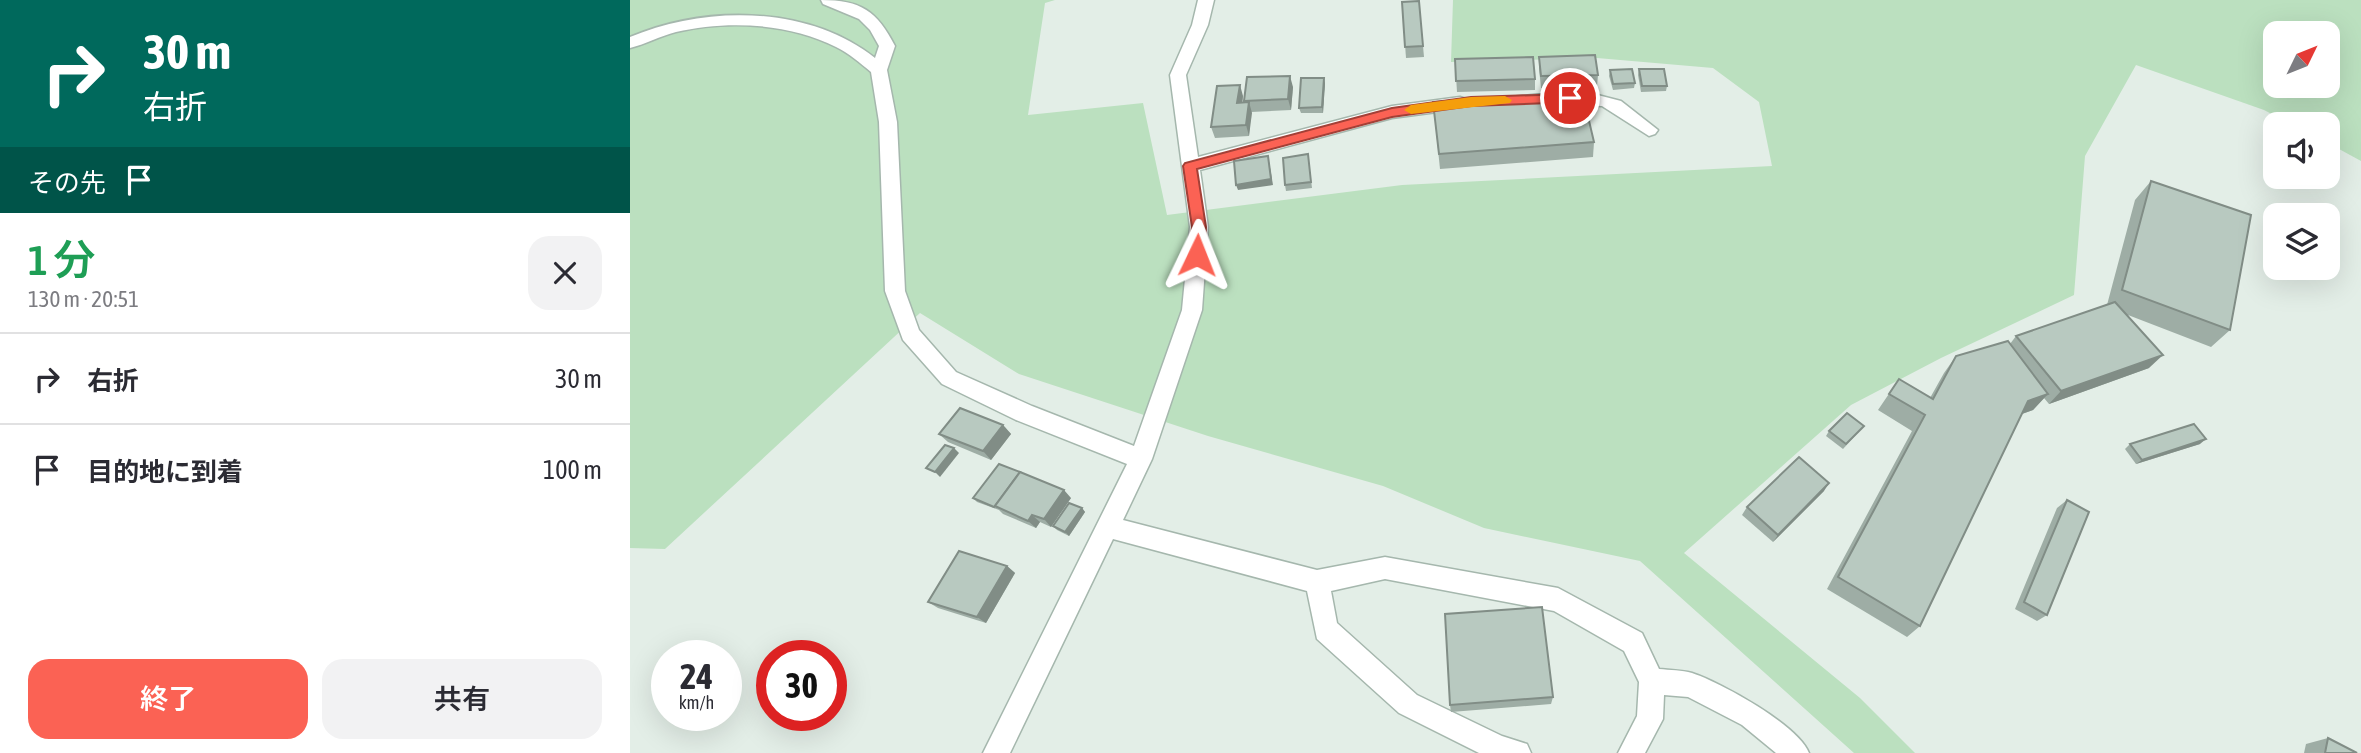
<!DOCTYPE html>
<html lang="ja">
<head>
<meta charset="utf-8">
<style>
	:root { --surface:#fff; --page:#f2f2f3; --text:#2b2b33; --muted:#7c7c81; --line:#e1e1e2; --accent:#fb6254 }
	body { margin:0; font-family:"Asap Condensed","Noto Sans JP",sans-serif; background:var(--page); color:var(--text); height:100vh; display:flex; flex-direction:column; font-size:26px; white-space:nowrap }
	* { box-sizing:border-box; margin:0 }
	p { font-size:23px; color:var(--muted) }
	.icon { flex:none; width:38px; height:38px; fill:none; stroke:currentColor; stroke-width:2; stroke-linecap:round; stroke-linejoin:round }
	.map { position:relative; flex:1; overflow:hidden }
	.details { display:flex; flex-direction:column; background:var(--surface); width:630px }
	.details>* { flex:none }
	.hud { background:#00695c; color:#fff; overflow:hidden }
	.needle { width:46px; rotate:47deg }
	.fabs { position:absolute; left:1633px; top:21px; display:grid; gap:14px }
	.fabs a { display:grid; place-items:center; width:77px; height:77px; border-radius:14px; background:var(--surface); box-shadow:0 7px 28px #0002; font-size:35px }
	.speed { position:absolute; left:21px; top:640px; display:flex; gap:14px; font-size:35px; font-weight:700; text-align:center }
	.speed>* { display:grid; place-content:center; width:91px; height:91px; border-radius:50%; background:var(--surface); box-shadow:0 7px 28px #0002; line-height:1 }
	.speed small { font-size:18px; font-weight:400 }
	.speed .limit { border:10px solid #d22; background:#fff; color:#111 }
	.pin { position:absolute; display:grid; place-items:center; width:60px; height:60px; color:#fff; margin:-30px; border:4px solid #fff; border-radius:50%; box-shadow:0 2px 7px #0007 }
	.me { position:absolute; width:77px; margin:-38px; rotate:2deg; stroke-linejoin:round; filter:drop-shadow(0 0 5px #0008) }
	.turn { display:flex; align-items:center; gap:24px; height:147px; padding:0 28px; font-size:32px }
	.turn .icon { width:91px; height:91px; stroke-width:2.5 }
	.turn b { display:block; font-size:49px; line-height:60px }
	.then { display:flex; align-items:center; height:66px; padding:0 28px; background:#0003; gap:14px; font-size:26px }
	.round { display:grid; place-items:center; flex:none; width:74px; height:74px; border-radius:21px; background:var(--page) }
	.headline { display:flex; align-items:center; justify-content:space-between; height:119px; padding:0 28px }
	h1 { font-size:42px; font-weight:600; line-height:52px; color:#1e9e55 }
	.cta { display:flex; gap:14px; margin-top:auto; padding:14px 28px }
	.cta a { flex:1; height:80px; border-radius:21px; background:var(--accent); color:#fff; font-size:28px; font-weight:600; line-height:80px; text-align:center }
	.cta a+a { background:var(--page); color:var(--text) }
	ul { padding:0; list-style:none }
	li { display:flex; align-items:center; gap:21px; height:91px; padding:0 28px; border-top:2px solid var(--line) }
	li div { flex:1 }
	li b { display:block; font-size:26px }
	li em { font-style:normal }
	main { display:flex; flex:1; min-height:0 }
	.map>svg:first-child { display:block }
	.green { fill:#bbe0bf; fill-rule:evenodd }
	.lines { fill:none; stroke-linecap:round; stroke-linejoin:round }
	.minor-casing { stroke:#a5b7ad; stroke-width:3 }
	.minor { fill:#fff; fill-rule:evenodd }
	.wall { fill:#9eada5 }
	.shaded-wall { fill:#818d86 }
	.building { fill:#b8c9c0; stroke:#818d86; stroke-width:2 }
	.route { fill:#fb6254; stroke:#a34037; stroke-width:2 }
	.slow { fill:#f59e0b }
</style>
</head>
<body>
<main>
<section class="details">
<div class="hud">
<div class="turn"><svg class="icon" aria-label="right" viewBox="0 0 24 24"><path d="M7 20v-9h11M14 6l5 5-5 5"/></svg><div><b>30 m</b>右折</div></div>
<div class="then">その先<svg class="icon" aria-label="arrive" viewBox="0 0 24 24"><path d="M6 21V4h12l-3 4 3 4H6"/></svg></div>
</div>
<div class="headline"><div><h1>1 分</h1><p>130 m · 20:51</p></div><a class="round"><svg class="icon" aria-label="close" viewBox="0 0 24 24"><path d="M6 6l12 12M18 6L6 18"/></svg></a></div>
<ul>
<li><svg class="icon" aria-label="right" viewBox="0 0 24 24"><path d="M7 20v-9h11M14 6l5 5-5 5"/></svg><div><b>右折</b></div><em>30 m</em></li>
<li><svg class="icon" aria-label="arrive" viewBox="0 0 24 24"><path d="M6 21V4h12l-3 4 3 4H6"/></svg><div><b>目的地に到着</b></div><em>100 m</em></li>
</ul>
<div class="cta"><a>終了</a><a>共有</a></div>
</section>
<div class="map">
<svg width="1731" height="753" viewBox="0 0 1731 753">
	<rect width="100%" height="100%" fill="#e3eee7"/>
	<path class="green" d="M0 0H425L415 3 398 115 513 103 537 215 772 185 1142 166 1129 102 1083 68 967 58 821 62 823 0H1731V161L1698 143V124H1661L1634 110 1506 65 1455 156 1444 295 1311 358 1221 405 1054 553 1230 698 1285 753H1224L1010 561 854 528 753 486 578 436 389 374 290 313 35 549 0 548ZM1645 33H1698V86H1645Z"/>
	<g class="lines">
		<defs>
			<g id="minor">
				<path d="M191 0C231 0 247 11 265 46L257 70 267 122 275 291 289 330 326 372 402 406 504 446 552 310 560 227 540 75 562 25 568 0H584L578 25 556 75 568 157 762 106 830 97 836 99 839 103 836 107 830 109 762 118 570 170 578 227 572 310 522 459 493 520 687 570 755 557 928 588 1012 633 1029 669C1040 670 1052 670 1062 673 1092 683 1168 725 1179 753H1146L1112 725 1058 697 1034 695 1033 719 1015 753H988L1007 716 1009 682 994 651 924 611 755 579 701 591 707 623 787 695 872 736 897 744 901 753H849L769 713 687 639 677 591 483 539 380 753H353L497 464 386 420 312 384 273 340 255 291 249 122 241 72C230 63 219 53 206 47 159 23 97 20 46 32 30 36 16 44 0 48V37C76 5 178 5 245 58L249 46 240 30 229 19 193 4Z"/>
				<polygon points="956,92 991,101 1028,130 1025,134 1019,136 972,106 925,105 916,99 925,93"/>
			</g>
		</defs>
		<use href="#minor" class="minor-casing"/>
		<use href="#minor" class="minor"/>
	</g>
	<g class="wall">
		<polygon points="789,1 794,57 776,58 772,2"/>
		<polygon points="909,57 968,75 967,86 911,88 909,68"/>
		<polygon points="825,59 905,79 905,90 827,92"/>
		<polygon points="1009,69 1037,86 1036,91 1011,92 1008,75"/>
		<polygon points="980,70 1005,83 1004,88 983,90 979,76"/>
		<polygon points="695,83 693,113 671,113 669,108"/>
		<polygon points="663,87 661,110 621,112 619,136 585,138 581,127 613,96 612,103 615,103 614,101"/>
		<polygon points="803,102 964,142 963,157 810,169"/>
		<polygon points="678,154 682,188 656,191 655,185"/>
		<polygon points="1521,181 1600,330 1581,347 1498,315 1519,368 1419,404 1414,398 1403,410 1392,414 1290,626 1277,637 1197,589 1282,431 1248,410 1269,379 1300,398 1314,373 1326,356 1380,344 1386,336 1477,305 1505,200"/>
		<polygon points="373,425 381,434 361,460 318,442 309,434"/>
		<polygon points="1234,426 1213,449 1196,436 1199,431"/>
		<polygon points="1500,444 1570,444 1506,464 1495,449"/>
		<polygon points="1194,491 1143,542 1112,515 1117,507"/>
		<polygon points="343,498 441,498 421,527 410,522 406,528 373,514 369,510 347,502"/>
		<polygon points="1437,500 1417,615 1407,621 1385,609 1427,508"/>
		<polygon points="452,508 455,512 439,536 427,530 423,526"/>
		<polygon points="377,566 385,573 356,623 308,608 298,602"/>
		<polygon points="923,697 921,704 821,712 820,705"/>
		<polygon points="1698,738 1727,753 1674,753 1676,744"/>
	</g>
	<g class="shaded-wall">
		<polygon points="660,76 663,87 661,110 658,99"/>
		<polygon points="694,78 695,83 693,113 692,107"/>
		<polygon points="610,85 613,96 611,114 607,103"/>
		<polygon points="619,102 622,113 619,136 616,125"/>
		<polygon points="638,156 643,185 608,190 606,185"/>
		<polygon points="1533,355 1519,368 1419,404 1431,391"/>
		<polygon points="1418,394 1403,410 1383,417 1398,401"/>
		<polygon points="373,425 381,434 361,460 353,451"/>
		<polygon points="1576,439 1570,444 1506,464 1512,460"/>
		<polygon points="324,448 329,453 310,477 305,472"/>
		<polygon points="1199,483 1194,491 1143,542 1148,535"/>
		<polygon points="434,490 441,498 421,527 414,519"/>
		<polygon points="452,508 455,512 439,536 435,532"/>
		<polygon points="402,515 410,522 406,528 398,521"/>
		<polygon points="377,566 385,573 356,623 347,617"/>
	</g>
	<g class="building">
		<polygon points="789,1 793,46 775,47 772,2"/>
		<polygon points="965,55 968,75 911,76 909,57"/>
		<polygon points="903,57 905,79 826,81 825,59"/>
		<polygon points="1002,69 1005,83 983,84 980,70"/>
		<polygon points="1009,69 1034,69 1037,86 1012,86"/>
		<polygon points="660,76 658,99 614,101 617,77"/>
		<polygon points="671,78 694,78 692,107 669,108"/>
		<polygon points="610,85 607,103 619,102 616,125 581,127 587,86"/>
		<polygon points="952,91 964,142 809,154 803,102"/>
		<polygon points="678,154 681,182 655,185 653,158"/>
		<polygon points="638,156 641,179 606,185 604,161"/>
		<polygon points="1521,181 1621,215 1600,330 1492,290"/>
		<polygon points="1485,302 1533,355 1431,391 1386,336"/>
		<polygon points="1378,341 1418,394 1398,401 1290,626 1208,577 1295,415 1259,394 1269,379 1303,399 1326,356"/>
		<polygon points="330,408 373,425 353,451 309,434"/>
		<polygon points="1217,413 1234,426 1216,444 1199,431"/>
		<polygon points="1564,424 1576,439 1512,460 1500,444"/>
		<polygon points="315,445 324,448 305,472 296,468"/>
		<polygon points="1169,457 1199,483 1148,535 1117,507"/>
		<polygon points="369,464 390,472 364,507 343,498"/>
		<polygon points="390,472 434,490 414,519 402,515 398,521 365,506"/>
		<polygon points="1437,500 1459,512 1417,615 1394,602"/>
		<polygon points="439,503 452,508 435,532 423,526"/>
		<polygon points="329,551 377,566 347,617 298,602"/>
		<polygon points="912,607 923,697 820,705 815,614"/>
		<polygon points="1698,738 1727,753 1695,753"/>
	</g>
	<polygon class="route" points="940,94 947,98 945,102 841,106 762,117 567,169 576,227 574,255 567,260 560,255 562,227 553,166 555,163 762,108 841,97"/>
	<polygon class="slow" points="875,96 882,100 880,103 781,114 774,110 781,105 841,97"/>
</svg>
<div class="fabs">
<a><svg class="needle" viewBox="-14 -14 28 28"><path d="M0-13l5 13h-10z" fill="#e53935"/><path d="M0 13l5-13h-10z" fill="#7c7c81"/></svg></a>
<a><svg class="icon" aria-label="sound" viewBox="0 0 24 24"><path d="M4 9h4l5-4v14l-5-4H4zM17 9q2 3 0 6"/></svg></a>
<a><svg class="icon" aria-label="layers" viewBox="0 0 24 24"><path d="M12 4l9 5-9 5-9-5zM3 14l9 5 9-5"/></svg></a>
</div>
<div class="speed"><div>24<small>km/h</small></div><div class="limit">30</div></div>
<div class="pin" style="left:940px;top:98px;background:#d93025"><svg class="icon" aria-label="arrive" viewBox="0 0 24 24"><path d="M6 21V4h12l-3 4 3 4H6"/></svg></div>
<svg class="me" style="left:567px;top:255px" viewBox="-20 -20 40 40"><path d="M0-17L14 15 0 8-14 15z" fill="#fb6254" stroke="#fff" stroke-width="4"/></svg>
</div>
</main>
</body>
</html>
